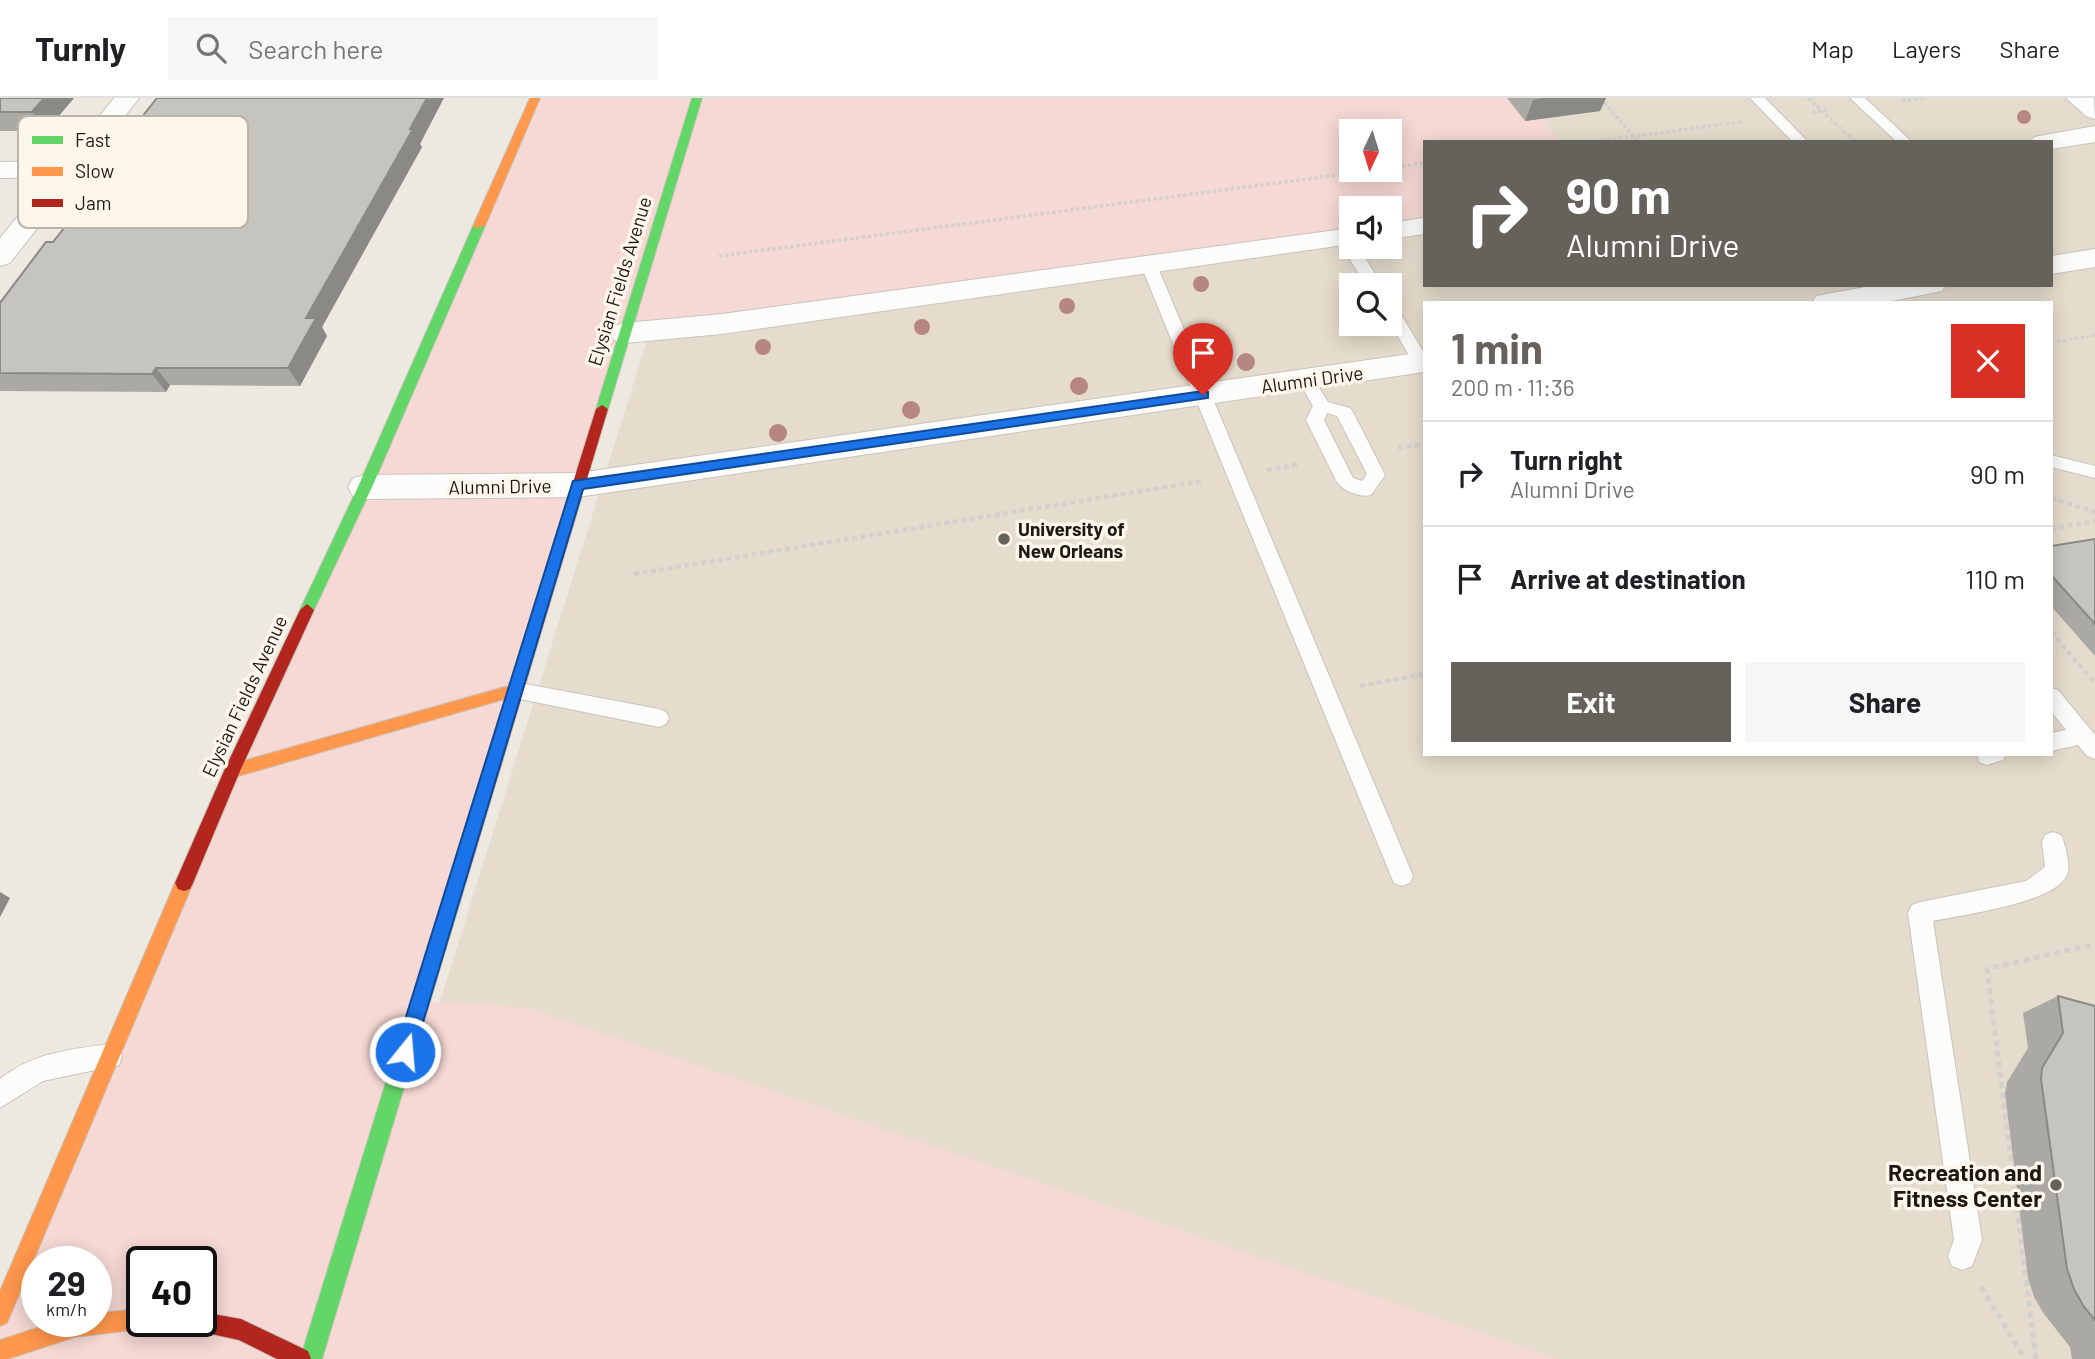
<!DOCTYPE html>
<html lang="en">
<head>
<meta charset="utf-8">
<style>
	:root { --surface:#fff; --page:#f6f6f6; --text:#202124; --muted:#757577; --line:#e0e0e0; --accent:#65615b }
	body { margin:0; font-family:Barlow,sans-serif; background:var(--page); color:var(--text); height:100vh; display:flex; flex-direction:column; font-size:26px; white-space:nowrap }
	* { box-sizing:border-box; margin:0 }
	p { font-size:23px; color:var(--muted) }
	.icon { flex:none; width:38px; height:38px; fill:none; stroke:currentColor; stroke-width:2; stroke-linecap:round; stroke-linejoin:round }
	.map { position:relative; flex:1; overflow:hidden }
	.panel { position:absolute; left:1423px; top:203px; width:630px; height:455px; display:flex; flex-direction:column; background:var(--surface); border-radius:0px; box-shadow:0 4px 18px #0003 }
	.panel>* { flex:none }
	.top-card { position:absolute; left:1423px; top:42px; width:630px; height:147px; border-radius:0px; box-shadow:0 4px 18px #0003; background:#65615b; color:#fff; overflow:hidden }
	.needle { width:46px; rotate:184deg }
	.tools { position:absolute; left:1339px; top:21px; display:grid; gap:14px }
	.tools a { display:grid; place-items:center; width:63px; height:63px; border-radius:0px; background:var(--surface); box-shadow:0 4px 18px #0003; font-size:35px }
	.speed { position:absolute; left:21px; top:1148px; display:flex; gap:14px; font-size:35px; font-weight:700; text-align:center }
	.speed>* { display:grid; place-content:center; width:91px; height:91px; border-radius:50%; background:var(--surface); box-shadow:0 4px 18px #0003; line-height:1 }
	.speed small { font-size:18px; font-weight:400 }
	.speed .limit { border:4px solid #111; border-radius:10px; background:#fff; color:#111 }
	.pin { position:absolute; display:grid; place-items:center; width:60px; height:60px; color:#fff; margin:-72px -30px; border-radius:50% 50% 50% 0; rotate:-45deg; box-shadow:0 0 7px #0007 }
	.pin .icon { rotate:45deg }
	.me { position:absolute; width:77px; margin:-38px; rotate:17deg; stroke-linejoin:round; filter:drop-shadow(0 0 5px #0008) }
	.turn { display:flex; align-items:center; gap:24px; height:147px; padding:0 28px; font-size:32px }
	.turn .icon { width:91px; height:91px; stroke-width:2.5 }
	.turn b { display:block; font-size:49px; line-height:60px }
	.round { display:grid; place-items:center; flex:none; width:74px; height:74px; border-radius:0px; background:var(--page) }
	.headline { display:flex; align-items:center; justify-content:space-between; height:119px; padding:0 28px }
	h1 { font-size:42px; font-weight:700; line-height:52px; color:var(--accent) }
	.cta { display:flex; gap:14px; margin-top:auto; padding:14px 28px }
	.cta a { flex:1; height:80px; border-radius:0px; background:var(--accent); color:#fff; font-size:28px; font-weight:700; line-height:80px; text-align:center }
	.cta a+a { background:var(--page); color:var(--text) }
	ul { padding:0; list-style:none }
	li { display:flex; align-items:center; gap:21px; height:105px; padding:0 28px; border-top:2px solid var(--line) }
	li div { flex:1 }
	li b { display:block; font-size:26px }
	li em { font-style:normal }
	header { display:flex; align-items:center; gap:42px; box-sizing:border-box; height:98px; padding:0 35px; background:var(--surface); border-bottom:2px solid var(--line) }
	header strong { font-size:33px }
	nav { display:flex; gap:38px; margin-inline-start:auto; font-size:24px }
	.search { width:490px; height:63px; background:var(--page); display:flex; align-items:center; gap:18px; box-sizing:border-box; padding:0 24px; border-radius:0px; color:var(--muted); font-size:26px }
	.map>svg:first-child { display:block }
	.built { fill:#e6dccd; fill-rule:evenodd }
	.green { fill:#f6d8d4; fill-rule:evenodd }
	.lines { fill:none; stroke-linecap:round; stroke-linejoin:round }
	.lane-casing { stroke:#c8c4bd; stroke-width:2 }
	.street-casing { stroke:#c8c4bd; stroke-width:2 }
	.fast-casing { stroke:#c8c4bd; stroke-width:2 }
	.slow-casing { stroke:#c8c4bd; stroke-width:2 }
	.jam-casing { stroke:#c8c4bd; stroke-width:2 }
	.path-far2 { stroke:#d3d1ce; stroke-width:3.5; stroke-dasharray:3.5 2.5; stroke-linecap:butt }
	.path-far1 { stroke:#d3d1ce; stroke-width:4.5; stroke-dasharray:5 3.5; stroke-linecap:butt }
	.path { stroke:#d3d1ce; stroke-width:5; stroke-dasharray:6 4.5; stroke-linecap:butt }
	.lane { fill:#fcfcfa; fill-rule:evenodd }
	.street { fill:#fcfcfa; fill-rule:evenodd }
	.fast { fill:#63d668; fill-rule:evenodd }
	.slow { fill:#ff974d; fill-rule:evenodd }
	.jam { fill:#b3261e; fill-rule:evenodd }
	.tree { fill:#b68685 }
	.wall { fill:#aaa9a3 }
	.shaded-wall { fill:#8b8985 }
	.building { fill:#c6c4be; stroke:#8b8985; stroke-width:2 }
	.route { fill:#1a73e8; stroke:#114b97; stroke-width:2 }
	.poi-dot { fill:#65615b; stroke:#fef6eb; stroke-width:2.5 }
	.labels { text-anchor:middle; dominant-baseline:central; stroke-width:7; stroke-linejoin:round; paint-order:stroke }
	.street-label { font-size:19px; fill:#1c1914; stroke:#fef6eb }
	.poi-label { font-size:19px; font-weight:bold; fill:#1c1914; stroke:#fef6eb; text-anchor:start }
	.near-poi-label { font-size:23px; font-weight:bold; fill:#1c1914; stroke:#fef6eb; text-anchor:end }
	.key { fill:#fef6eb; stroke:#bab4aa; stroke-width:2 }
	.key-label { font-size:19px; fill:#1c1914 }
</style>
</head>
<body>
<header>
<strong>Turnly</strong>
<div class="search"><svg class="icon" aria-label="search" viewBox="0 0 24 24"><circle cx="10" cy="10" r="6"/><path d="M15 15l6 6"/></svg>Search here</div>
<nav><a>Map</a><a>Layers</a><a>Share</a></nav>
</header>
<div class="map">
<svg width="2095" height="1261" viewBox="0 0 2095 1261">
	<rect width="100%" height="100%" fill="#ede8e0"/>
	<path class="built" d="M723 0H2095V1261H328ZM1351 33H1390V72H1351ZM1424 44H2051V187H1424ZM1351 110H1390V149H1351ZM1351 187H1390V226H1351ZM1424 205H2051V656H1424Z"/>
	<path class="green" d="M535 0H1507L1525 23 1541 21 1561 44H1424V128L1390 133V110H1351V138L624 235 421 903 528 910 1557 1261H0V1218ZM1351 33H1390V72H1351ZM37 1164H96V1223H37ZM142 1164H201V1223H142Z"/>
	<g class="lines">
		<defs>
			<g id="lane">
				<polygon points="1750,0 1765,0 1808,44 1793,44"/>
				<polygon points="1850,0 1865,0 1912,44 1897,44"/>
				<polygon points="1344,134 1349,136 1351,149 1358,149 1382,187 1366,187 1336,139"/>
				<polygon points="1148,160 1156,165 1413,778 1410,785 1402,788 1394,785 1391,778 1140,165"/>
				<polygon points="1390,207 1396,208 1424,255 1424,270 1416,269 1390,225"/>
				<path d="M1306 276 1312 278 1328 304 1350 310 1353 314 1385 377 1371 397C1361 400 1343 393 1337 384L1306 322 1313 308 1298 282ZM1327 315 1337 318 1367 376 1362 383 1353 380 1324 322Z"/>
				<polygon points="2051,357 2095,368 2095,380 2051,369"/>
				<polygon points="515,584 659,611 666,614 669,620 666,626 659,629 515,600 508,598 505,592 508,586"/>
				<polygon points="2051,590 2058,592 2095,637 2095,661 2087,658 2078,647 2051,653 2051,635 2066,632 2051,613"/>
				<polygon points="1977,656 2006,656 2003,662 1987,667 1979,664"/>
				<path d="M2053 734 2061 737C2065 746 2070 764 2068 774 2061 805 1960 817 1933 823L1982 1142 1972 1168 1962 1172 1952 1168 1948 1158 1954 1142 1908 815 1912 807 1920 804 2026 783 2045 769 2042 744 2045 737Z"/>
				<path d="M110 946 119 949 122 958 119 967 43 983 0 1010V981C32 955 71 951 110 946Z"/>
			</g>
			<g id="street">
				<polygon points="114,0 139,0 10,165 0,168 0,140 50,79 0,80 0,64 63,63"/>
				<polygon points="2066,0 2094,0 2095,21 2086,18"/>
				<polygon points="2095,28 2095,44 2051,51 2051,44 2030,44 2034,39"/>
				<polygon points="1424,120 1424,136 1390,141 1390,125"/>
				<polygon points="1351,130 1351,146 722,236 625,245 614,242 610,235 614,228 625,225 722,216"/>
				<polygon points="2095,151 2095,169 2051,176 2051,158"/>
				<polygon points="1876,187 1946,187 1942,193 1882,205 1812,205 1816,198"/>
				<polygon points="1424,254 1424,274 578,399 365,401 353,398 348,389 353,380 365,377 578,375"/>
			</g>
			<g id="fast">
				<polygon points="692,0 702,0 608,311 602,315 597,314 596,311"/>
				<polygon points="479,125 485,128 372,389 312,516 302,516 300,512 358,389 473,128"/>
				<polygon points="457,776 463,778 466,784 322,1261 300,1261 448,784 451,778"/>
			</g>
			<g id="slow">
				<polygon points="530,0 540,0 485,128 475,130 473,128"/>
				<polygon points="515,586 520,588 523,592 520,596 515,598 232,680 226,678 224,673 226,668 232,666"/>
				<polygon points="184,777 190,779 193,785 7,1225 0,1228 0,1193 175,785 178,779"/>
				<polygon points="142,1211 142,1223 152,1223 149,1228 142,1231 75,1239 8,1261 0,1261 0,1242 58,1223 96,1223 96,1215"/>
			</g>
			<g id="jam">
				<polygon points="602,307 608,311 466,784 463,790 457,792 451,790 448,784 596,311"/>
				<polygon points="307,506 314,512 240,673 193,785 190,791 184,793 178,791 175,785 224,673 300,512"/>
				<polygon points="201,1214 241,1221 308,1253 311,1261 277,1261 239,1242 184,1230 181,1223 201,1223"/>
			</g>
		</defs>
		<use href="#lane" class="lane-casing"/>
		<use href="#street" class="street-casing"/>
		<use href="#fast" class="fast-casing"/>
		<use href="#slow" class="slow-casing"/>
		<use href="#jam" class="jam-casing"/>
		<g class="path-far2">
			<polyline points="1600,0 1639,44"/>
			<polyline points="1808,0 1855,44"/>
			<polyline points="1902,3 1922,0"/>
			<polyline points="1812,14 1831,12"/>
			<polyline points="1589,44 1741,24"/>
			<polyline points="1390,70 1424,65"/>
			<polyline points="719,158 1376,72"/>
			<polyline points="2051,245 2095,237"/>
		</g>
		<g class="path-far1">
			<polyline points="1398,350 1424,346"/>
			<polyline points="1267,372 1300,366"/>
			<polyline points="2051,400 2095,414"/>
			<polyline points="2051,431 2095,423"/>
			<polyline points="634,476 1203,383"/>
			<polyline points="2051,534 2095,585"/>
			<polyline points="1360,588 1424,576"/>
		</g>
		<g class="path">
			<polyline points="1981,1189 2025,1261"/>
			<polyline points="2036,1261 1987,871 2095,846"/>
		</g>
		<use href="#lane" class="lane"/>
		<use href="#street" class="street"/>
		<use href="#fast" class="fast"/>
		<use href="#slow" class="slow"/>
		<use href="#jam" class="jam"/>
	</g>
	<g class="tree">
		<circle cx="2024" cy="19" r="7"/>
		<circle cx="1201" cy="186" r="8"/>
		<circle cx="1067" cy="208" r="8"/>
		<circle cx="922" cy="229" r="8"/>
		<circle cx="763" cy="249" r="8"/>
		<circle cx="1246" cy="264" r="9"/>
		<circle cx="1079" cy="288" r="9"/>
		<circle cx="911" cy="312" r="9"/>
		<circle cx="778" cy="335" r="9"/>
	</g>
	<g class="wall">
		<polygon points="0,0 74,0 46,33 0,33"/>
		<polygon points="1507,0 1606,0 1600,13 1525,23"/>
		<polygon points="420,46 422,49 322,229 327,238 300,288 170,287 166,294 0,293 0,205 53,144 120,60 115,53"/>
		<polygon points="2095,441 2095,558 2051,508 2051,448"/>
		<polygon points="2058,898 2095,908 2095,1261 2072,1261 2070,1249 2044,1216 2034,1199 2028,1180 2005,995 2007,984 2028,950 2023,915"/>
	</g>
	<g class="shaded-wall">
		<polygon points="44,0 74,0 46,33 32,14"/>
		<polygon points="427,0 444,0 420,46 422,49 322,229 327,238 300,288 288,270 306,220"/>
		<polygon points="1545,0 1606,0 1600,13 1525,23 1533,2"/>
		<polygon points="156,270 170,287 166,294 152,276"/>
		<polygon points="0,794 10,800 0,819"/>
	</g>
	<g class="building">
		<polygon points="0,0 44,0 32,14 0,14"/>
		<polygon points="157,0 427,0 410,31 413,31 306,220 316,220 288,270 156,270 152,276 0,275 0,205 46,144 53,144 125,53 115,53"/>
		<polygon points="2095,441 2095,526 2051,477 2051,448"/>
		<polygon points="2058,898 2095,908 2095,1222 2084,1209 2074,1191 2067,1171 2041,981 2042,970 2063,935"/>
	</g>
	<polygon class="route" points="1203,293 1208,294 1208,300 583,391 414,954 411,961 405,964 398,961 395,954 573,383"/>
	<g class="poi-dot">
		<circle cx="1004" cy="441" r="7"/>
		<circle cx="2056" cy="1087" r="7"/>
	</g>
	<g class="labels">
		<g class="street-label">
			<text transform="translate(619 183) rotate(-73)">Elysian Fields Avenue</text>
			<text transform="translate(1312 281) rotate(-8)">Alumni Drive</text>
			<text transform="translate(500 388) rotate(-1)">Alumni Drive</text>
			<text transform="translate(244 598) rotate(-65)">Elysian Fields Avenue</text>
		</g>
		<g class="poi-label">
			<text x="1018" y="430">University of<tspan x="1018" dy="22">New Orleans</tspan></text>
		</g>
		<g class="near-poi-label">
			<text x="2042" y="1074">Recreation and<tspan x="2042" dy="26">Fitness Center</tspan></text>
		</g>
	</g>
	<rect x="18" y="18" width="230" height="112" rx="10" class="key"/>
	<rect x="32" y="38" width="31" height="8" fill="#63d668"/>
	<rect x="32" y="69" width="31" height="9" fill="#ff974d"/>
	<rect x="32" y="101" width="31" height="8" fill="#b3261e"/>
	<g class="key-label">
		<text x="75" y="49">Fast</text>
		<text x="75" y="80">Slow</text>
		<text x="75" y="112">Jam</text>
	</g>
</svg>
<div class="tools">
<a><svg class="needle" viewBox="-14 -14 28 28"><path d="M0-13l5 13h-10z" fill="#e53935"/><path d="M0 13l5-13h-10z" fill="#757577"/></svg></a>
<a><svg class="icon" aria-label="sound" viewBox="0 0 24 24"><path d="M4 9h4l5-4v14l-5-4H4zM17 9q2 3 0 6"/></svg></a>
<a><svg class="icon" aria-label="search" viewBox="0 0 24 24"><circle cx="10" cy="10" r="6"/><path d="M15 15l6 6"/></svg></a>
</div>
<div class="speed"><div>29<small>km/h</small></div><div class="limit">40</div></div>
<div class="pin" style="left:1203px;top:297px;background:#d93025"><svg class="icon" aria-label="arrive" viewBox="0 0 24 24"><path d="M6 21V4h12l-3 4 3 4H6"/></svg></div>
<svg class="me" style="left:405px;top:954px" viewBox="-20 -20 40 40"><circle r="17" fill="#1a73e8" stroke="#fff" stroke-width="3"/><path d="M0-11L8 9 0 5-8 9z" fill="#fff"/></svg>
<div class="top-card">
<div class="turn"><svg class="icon" aria-label="right" viewBox="0 0 24 24"><path d="M7 20v-9h11M14 6l5 5-5 5"/></svg><div><b>90 m</b>Alumni Drive</div></div>
</div>
<section class="panel">
<div class="headline"><div><h1>1 min</h1><p>200 m · 11:36</p></div><a class="round" style="background:#d93025;color:#fff"><svg class="icon" aria-label="close" viewBox="0 0 24 24"><path d="M6 6l12 12M18 6L6 18"/></svg></a></div>
<ul>
<li><svg class="icon" aria-label="right" viewBox="0 0 24 24"><path d="M7 20v-9h11M14 6l5 5-5 5"/></svg><div><b>Turn right</b><p>Alumni Drive</p></div><em>90 m</em></li>
<li><svg class="icon" aria-label="arrive" viewBox="0 0 24 24"><path d="M6 21V4h12l-3 4 3 4H6"/></svg><div><b>Arrive at destination</b></div><em>110 m</em></li>
</ul>
<div class="cta"><a>Exit</a><a>Share</a></div>
</section>
</div>
</body>
</html>
